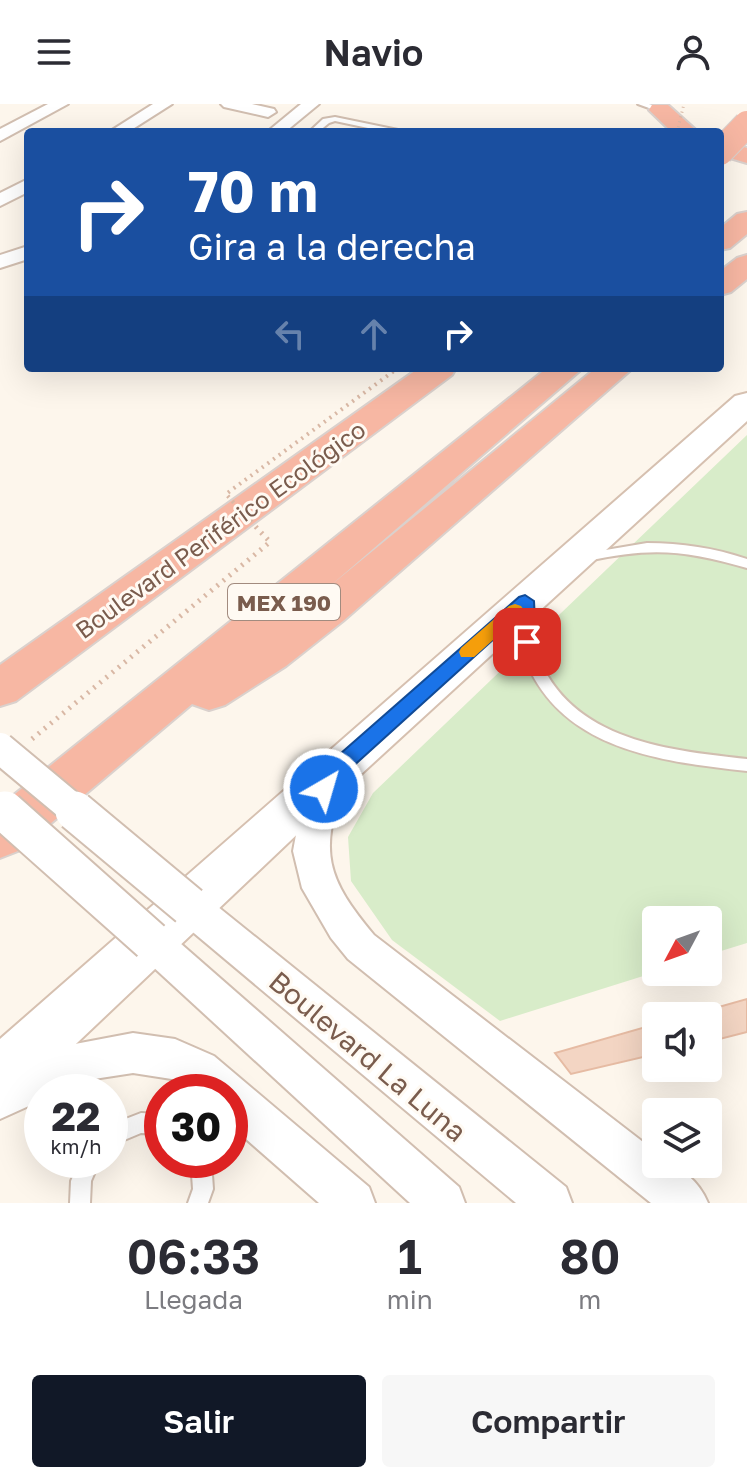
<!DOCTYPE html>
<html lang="es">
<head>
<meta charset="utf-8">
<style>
	:root { --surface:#fff; --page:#f7f7f7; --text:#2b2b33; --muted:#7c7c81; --accent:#111827 }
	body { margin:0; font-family:"Golos Text",sans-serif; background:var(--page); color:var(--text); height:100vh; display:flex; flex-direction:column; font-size:30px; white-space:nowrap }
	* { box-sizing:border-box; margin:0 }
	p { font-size:26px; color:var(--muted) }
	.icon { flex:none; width:44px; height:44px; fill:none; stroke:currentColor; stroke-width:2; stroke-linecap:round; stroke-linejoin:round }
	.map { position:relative; height:1099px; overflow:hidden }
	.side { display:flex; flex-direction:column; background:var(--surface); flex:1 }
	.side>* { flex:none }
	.hud { position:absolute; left:24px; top:24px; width:700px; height:244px; border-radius:8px; box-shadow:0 8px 32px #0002; background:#1a4fa0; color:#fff; overflow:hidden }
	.needle { width:52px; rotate:229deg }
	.buttons { position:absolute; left:642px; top:802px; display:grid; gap:16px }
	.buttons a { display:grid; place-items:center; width:80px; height:80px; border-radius:8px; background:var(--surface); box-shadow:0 8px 32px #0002; font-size:40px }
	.speed { position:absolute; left:24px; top:970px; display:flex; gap:16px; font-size:40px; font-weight:700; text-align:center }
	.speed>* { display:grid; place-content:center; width:104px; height:104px; border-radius:50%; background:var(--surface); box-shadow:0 8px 32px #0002; line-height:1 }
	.speed small { font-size:20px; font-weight:400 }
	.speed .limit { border:12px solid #d22; background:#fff; color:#111 }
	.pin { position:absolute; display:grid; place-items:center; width:68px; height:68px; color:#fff; margin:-34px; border-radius:16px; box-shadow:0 4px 12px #0006 }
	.me { position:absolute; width:88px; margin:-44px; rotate:38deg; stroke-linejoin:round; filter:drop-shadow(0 0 6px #0008) }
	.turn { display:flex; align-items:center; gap:28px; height:168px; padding:0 32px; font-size:36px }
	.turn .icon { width:104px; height:104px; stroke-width:2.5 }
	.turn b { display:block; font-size:56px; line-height:68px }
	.lanes { display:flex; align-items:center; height:76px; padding:0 32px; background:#0003; justify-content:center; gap:40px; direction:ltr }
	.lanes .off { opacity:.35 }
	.eta { display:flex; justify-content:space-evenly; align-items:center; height:136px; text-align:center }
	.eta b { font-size:48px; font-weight:600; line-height:56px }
	.primary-button { display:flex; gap:16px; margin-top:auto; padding:16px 32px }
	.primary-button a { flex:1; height:92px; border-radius:8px; background:var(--accent); color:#fff; font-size:32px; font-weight:600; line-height:92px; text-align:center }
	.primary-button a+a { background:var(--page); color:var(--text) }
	header { display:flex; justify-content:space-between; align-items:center; height:104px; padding:0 32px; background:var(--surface); font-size:36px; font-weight:600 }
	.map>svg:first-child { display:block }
	.green { fill:#d8ecc9 }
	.building { fill:#f3d5c3; stroke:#e6bba3; stroke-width:2 }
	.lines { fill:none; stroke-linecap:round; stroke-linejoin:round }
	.lane-casing { stroke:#d1beb0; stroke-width:4 }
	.street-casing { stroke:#d1beb0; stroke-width:4 }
	.secondary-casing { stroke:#d6c0b0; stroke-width:4 }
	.highway-casing { stroke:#dad1cd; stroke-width:4 }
	.lane { fill:#fff; fill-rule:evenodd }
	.street { fill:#fff; fill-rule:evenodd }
	.secondary { fill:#fff; fill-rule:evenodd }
	.highway { fill:#f7b7a3; fill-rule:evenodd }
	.street-bridge-far1-casing { stroke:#d1beb0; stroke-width:34; stroke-linecap:butt }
	.street-bridge-casing { stroke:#d1beb0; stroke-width:43; stroke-linecap:butt }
	.highway-bridge-casing { stroke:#dad1cd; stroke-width:28; stroke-linecap:butt }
	.path-bridge-far2 { stroke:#d9b8a5; stroke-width:3; stroke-dasharray:1 4; stroke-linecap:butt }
	.path-bridge-far1 { stroke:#d9b8a5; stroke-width:4; stroke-dasharray:2 5; stroke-linecap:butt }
	.path-bridge { stroke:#d9b8a5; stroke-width:5; stroke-dasharray:2 6; stroke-linecap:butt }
	.street-bridge-far1 { stroke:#fff; stroke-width:30 }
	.street-bridge { stroke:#fff; stroke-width:39 }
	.highway-bridge { stroke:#f7b7a3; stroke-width:26 }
	.route { fill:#1a73e8; stroke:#114b97; stroke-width:2 }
	.slow { fill:#f59e0b }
	.labels { text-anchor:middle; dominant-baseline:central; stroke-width:6; stroke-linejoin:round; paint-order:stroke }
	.shield { fill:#fffaf3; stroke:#a28b7f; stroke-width:2 }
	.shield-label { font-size:22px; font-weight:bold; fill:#7a5c4d }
	.street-label { font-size:24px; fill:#7a5c4d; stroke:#fffaf3 }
	.near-street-label { font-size:28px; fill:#7a5c4d; stroke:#fffaf3 }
</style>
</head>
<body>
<header><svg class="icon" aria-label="menu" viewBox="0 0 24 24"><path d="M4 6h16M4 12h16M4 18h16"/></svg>Navio<svg class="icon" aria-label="person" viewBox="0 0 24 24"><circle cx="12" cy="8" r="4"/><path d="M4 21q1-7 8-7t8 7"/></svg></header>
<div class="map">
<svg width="747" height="1099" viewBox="0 0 747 1099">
	<rect width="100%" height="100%" fill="#fdf6ec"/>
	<polygon class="green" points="747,331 747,839 708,851 708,816 656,816 656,868 500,917 392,836 351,777 348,733 373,689"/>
	<g class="building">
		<polygon points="747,895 747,928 708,938 708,906"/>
		<polygon points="656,920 656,950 571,970 555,949"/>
	</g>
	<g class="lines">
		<defs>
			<g id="lane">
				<polygon points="638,0 649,0 664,6 660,8"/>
				<polygon points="335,13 398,26 402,28 387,28 335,17 329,19 318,28 309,28 323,15"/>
				<path d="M647 439C682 439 714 444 747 455V464C685 446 651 443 587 457L581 453 582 450Z"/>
				<path d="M525 498 532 503C532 515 530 528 534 540 562 635 663 646 747 655V667C655 657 550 644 520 540 517 528 519 515 518 503Z"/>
				<polygon points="141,1009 162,1010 162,1030 141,1029 110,1042 110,1021"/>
				<polygon points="80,1056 100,1056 91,1077 90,1099 70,1099 71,1077"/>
				<polygon points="191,1056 211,1056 213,1085 208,1099 188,1099 193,1085"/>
			</g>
			<g id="street">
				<polygon points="48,0 68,0 0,37 0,25"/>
				<polygon points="153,0 172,0 128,28 109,28"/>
				<polygon points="221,0 252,0 274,5 276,8 268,13 224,3"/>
				<polygon points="301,0 319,0 285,28 267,28"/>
				<polygon points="28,75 28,88 0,102 0,89"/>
				<polygon points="28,142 28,155 0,164 0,151"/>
				<path d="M328 664 340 668 345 678C318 748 327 775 374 831L656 1048V1060C680 1060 699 1077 708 1099H651L348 855 331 834 302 784 293 747 301 704 316 668Z"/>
				<polygon points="189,786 202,790 566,1083 572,1099 516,1099 176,814 171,802 176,790"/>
				<polygon points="151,820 164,825 459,1083 465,1099 410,1099 138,849 132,837 138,825"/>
				<polygon points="133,929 175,935 214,952 369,1083 375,1099 319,1099 230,1021 230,988 194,988 178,976 133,969 94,975 58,988 42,988 42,996 0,1015 0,972 75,940"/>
			</g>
			<polygon id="secondary" points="747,289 747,317 347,683 20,993 0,1002 0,935 735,292"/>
			<g id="highway">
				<polygon points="652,1 668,1 698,28 672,28 649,6"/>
				<polygon points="720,36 747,44 747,59 720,51"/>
				<polygon points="747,108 747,130 730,144 720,146 720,124 737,110"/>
				<polygon points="747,151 747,175 731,188 720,191 720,167 737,154"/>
				<polygon points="419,264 456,264 452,271 16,597 0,602 0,561"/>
				<polygon points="547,264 583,264 330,482 596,264 633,264 343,517 286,562 225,601 209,606 192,600 18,747 0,754 0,702"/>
			</g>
		</defs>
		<use href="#lane" class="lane-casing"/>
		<use href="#street" class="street-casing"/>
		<use href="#secondary" class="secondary-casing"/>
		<use href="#highway" class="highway-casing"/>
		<use href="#lane" class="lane"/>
		<use href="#street" class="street"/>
		<use href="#secondary" class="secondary"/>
		<use href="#highway" class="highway"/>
		<defs>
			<g id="street-bridge-far1">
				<polyline points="0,644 78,709"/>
				<polyline points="0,703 7,709"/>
			</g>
			<g id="street-bridge">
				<polyline points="5,707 151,837"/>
				<polyline points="75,707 189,802"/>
			</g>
			<polyline id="highway-bridge" points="720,48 747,20"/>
		</defs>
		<use href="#street-bridge-far1" class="street-bridge-far1-casing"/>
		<use href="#street-bridge" class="street-bridge-casing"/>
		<use href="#highway-bridge" class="highway-bridge-casing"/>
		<polyline class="path-bridge-far2" points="677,28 684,0"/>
		<polyline class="path-bridge-far1" points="243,409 226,390 398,264"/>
		<polyline class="path-bridge" points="32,635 270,438 241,407"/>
		<use href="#street-bridge-far1" class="street-bridge-far1"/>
		<use href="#street-bridge" class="street-bridge"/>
		<use href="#highway-bridge" class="highway-bridge"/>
	</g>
	<polygon class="route" points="525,491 534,497 536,538 533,542 520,542 517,514 339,675 332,691 324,694 317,691 314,685 324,664 519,493"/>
	<polygon class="slow" points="515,500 521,502 524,506 521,511 474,553 461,553 459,548 461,544 509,502"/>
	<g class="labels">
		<rect class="shield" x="228" y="480" width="112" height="36" rx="6"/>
		<g class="shield-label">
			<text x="284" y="498">MEX 190</text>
		</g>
		<g class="street-label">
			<text transform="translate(220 425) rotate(-36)">Boulevard Periférico Ecológico</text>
		</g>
		<g class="near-street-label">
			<text transform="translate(368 952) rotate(40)">Boulevard La Luna</text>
		</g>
	</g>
</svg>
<div class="buttons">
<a><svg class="needle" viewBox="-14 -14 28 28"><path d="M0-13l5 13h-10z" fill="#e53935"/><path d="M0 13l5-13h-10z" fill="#7c7c81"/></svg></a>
<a><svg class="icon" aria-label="sound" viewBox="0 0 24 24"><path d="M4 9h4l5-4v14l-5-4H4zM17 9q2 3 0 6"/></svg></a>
<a><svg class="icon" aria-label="layers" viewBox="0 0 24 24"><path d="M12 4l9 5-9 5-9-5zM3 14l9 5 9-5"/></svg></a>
</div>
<div class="speed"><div>22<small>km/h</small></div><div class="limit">30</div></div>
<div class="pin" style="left:527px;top:538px;background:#d93025"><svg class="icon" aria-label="arrive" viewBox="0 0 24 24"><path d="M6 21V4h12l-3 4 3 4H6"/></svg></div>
<svg class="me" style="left:324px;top:685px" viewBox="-20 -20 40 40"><circle r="17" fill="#1a73e8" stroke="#fff" stroke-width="3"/><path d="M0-11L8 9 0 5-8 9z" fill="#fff"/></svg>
<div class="hud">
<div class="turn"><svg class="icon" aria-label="right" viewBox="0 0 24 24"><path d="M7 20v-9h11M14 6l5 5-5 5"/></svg><div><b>70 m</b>Gira a la derecha</div></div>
<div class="lanes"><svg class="icon off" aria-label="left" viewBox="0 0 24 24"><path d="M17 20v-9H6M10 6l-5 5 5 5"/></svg><svg class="icon off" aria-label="ahead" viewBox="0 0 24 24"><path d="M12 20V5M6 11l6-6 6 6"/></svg><svg class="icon" aria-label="right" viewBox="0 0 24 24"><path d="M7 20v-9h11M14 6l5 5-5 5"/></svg></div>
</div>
</div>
<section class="side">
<div class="eta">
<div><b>06:33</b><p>Llegada</p></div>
<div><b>1</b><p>min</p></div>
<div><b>80</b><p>m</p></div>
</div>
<div class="primary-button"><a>Salir</a><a>Compartir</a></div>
</section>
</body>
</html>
